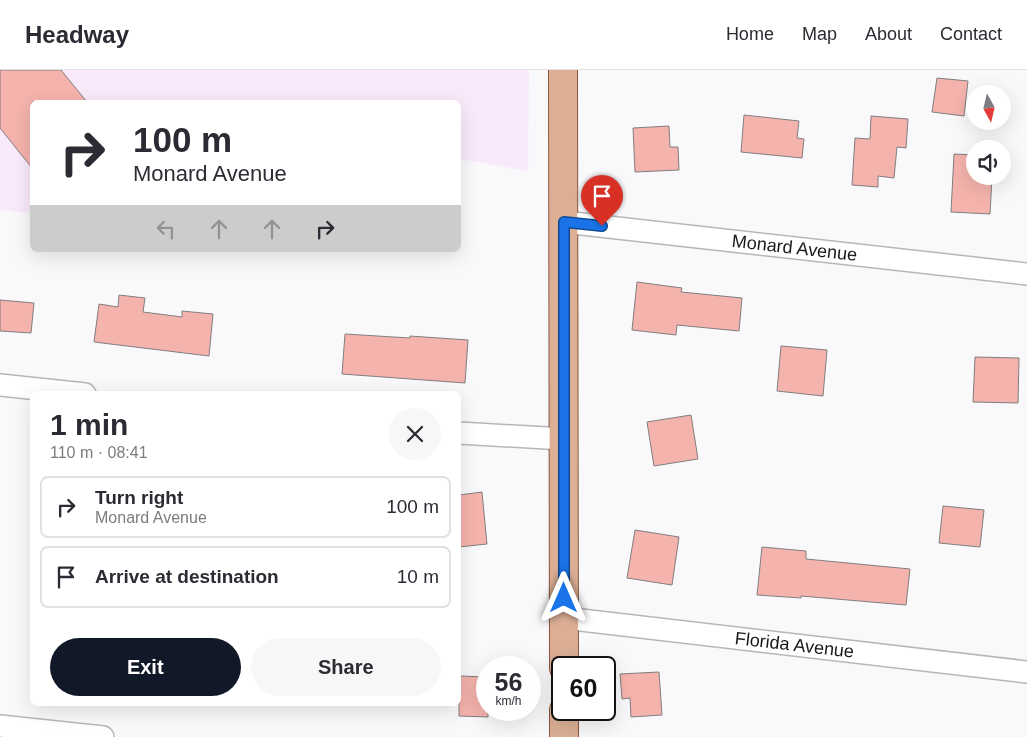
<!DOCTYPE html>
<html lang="en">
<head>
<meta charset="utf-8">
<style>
	:root { --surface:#fff; --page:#f7f7f7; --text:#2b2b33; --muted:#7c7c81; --line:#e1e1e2; --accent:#111827 }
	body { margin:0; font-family:Arial,sans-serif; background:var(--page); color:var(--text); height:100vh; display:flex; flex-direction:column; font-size:19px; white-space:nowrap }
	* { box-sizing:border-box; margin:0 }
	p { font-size:16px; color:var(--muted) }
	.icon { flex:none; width:28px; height:28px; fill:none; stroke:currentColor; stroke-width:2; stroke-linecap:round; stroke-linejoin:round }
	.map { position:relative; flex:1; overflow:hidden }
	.side { position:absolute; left:30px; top:321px; width:431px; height:315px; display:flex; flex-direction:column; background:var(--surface); border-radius:8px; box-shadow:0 5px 20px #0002 }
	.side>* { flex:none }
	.banner { position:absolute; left:30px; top:30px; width:431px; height:152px; border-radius:8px; box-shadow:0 5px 20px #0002; background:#fff; color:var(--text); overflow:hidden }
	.needle { width:32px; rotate:172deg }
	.tools { position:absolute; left:966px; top:15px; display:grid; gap:10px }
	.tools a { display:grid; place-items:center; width:45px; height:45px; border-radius:50%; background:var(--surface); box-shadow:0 5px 20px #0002; font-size:25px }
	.speed { position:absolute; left:476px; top:586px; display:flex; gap:10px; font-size:25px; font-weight:700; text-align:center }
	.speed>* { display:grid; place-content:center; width:65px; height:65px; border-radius:50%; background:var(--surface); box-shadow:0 5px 20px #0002; line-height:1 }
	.speed small { font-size:12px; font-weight:400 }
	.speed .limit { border:2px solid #111; border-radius:8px; background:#fff; color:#111 }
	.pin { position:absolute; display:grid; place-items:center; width:42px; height:42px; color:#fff; margin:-51px -21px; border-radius:50% 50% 50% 0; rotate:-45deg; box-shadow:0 0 5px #0007 }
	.pin .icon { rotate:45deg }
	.me { position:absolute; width:55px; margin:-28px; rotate:0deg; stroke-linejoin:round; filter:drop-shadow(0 0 4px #0008) }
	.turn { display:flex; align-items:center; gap:18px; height:105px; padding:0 20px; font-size:22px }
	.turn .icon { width:65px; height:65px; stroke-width:2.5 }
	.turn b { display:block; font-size:35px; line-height:42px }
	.lanes { display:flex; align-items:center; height:48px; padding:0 20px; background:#0003; justify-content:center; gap:25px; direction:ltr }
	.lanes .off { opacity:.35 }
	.round { display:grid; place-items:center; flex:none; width:52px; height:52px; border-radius:26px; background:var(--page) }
	.summary { display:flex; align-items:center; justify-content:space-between; height:85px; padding:0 20px }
	h1 { font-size:30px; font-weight:700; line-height:38px }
	.action { display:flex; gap:10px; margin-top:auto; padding:10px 20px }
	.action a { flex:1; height:58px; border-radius:30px; background:var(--accent); color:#fff; font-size:20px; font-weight:700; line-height:58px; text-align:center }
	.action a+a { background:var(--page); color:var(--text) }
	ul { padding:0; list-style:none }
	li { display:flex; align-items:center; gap:15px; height:62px; margin:0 10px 8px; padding:0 10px; border:2px solid var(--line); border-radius:8px }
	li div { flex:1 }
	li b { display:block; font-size:19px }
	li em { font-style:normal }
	header { display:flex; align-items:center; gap:30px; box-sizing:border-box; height:70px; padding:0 25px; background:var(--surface); border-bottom:1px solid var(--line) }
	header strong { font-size:24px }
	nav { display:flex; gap:28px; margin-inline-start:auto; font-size:18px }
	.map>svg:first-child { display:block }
	.education { fill:#fae9fb }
	.building { fill:#f5b3ad; stroke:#817e7e }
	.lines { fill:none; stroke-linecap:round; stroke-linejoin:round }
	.minor-casing { stroke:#b7b7b9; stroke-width:24 }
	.primary-casing { stroke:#88573c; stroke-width:30 }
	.minor { stroke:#fff; stroke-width:21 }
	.primary { stroke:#dcaf95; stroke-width:28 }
	.route-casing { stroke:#114b97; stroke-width:12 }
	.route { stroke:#1a73e8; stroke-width:9 }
	.labels { text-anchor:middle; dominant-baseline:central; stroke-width:4.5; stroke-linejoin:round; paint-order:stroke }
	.street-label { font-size:18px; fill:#19191a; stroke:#fff }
</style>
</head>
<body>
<header>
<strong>Headway</strong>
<nav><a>Home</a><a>Map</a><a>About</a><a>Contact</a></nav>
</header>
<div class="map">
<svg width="1027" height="667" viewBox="0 0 1027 667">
	<rect width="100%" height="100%" fill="#f9f9fc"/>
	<polygon class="education" points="0,0 529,0 528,101 459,89 459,32 32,32 32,143 0,140"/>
	<g class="building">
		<polygon points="0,0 61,0 87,32 32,32 32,98 0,58"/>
		<polygon points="937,8 968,11 964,46 932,42"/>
		<polygon points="744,45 799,51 797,68 804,69 802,88 741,82"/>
		<polygon points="871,46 908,49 906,78 897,77 894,108 878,106 878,117 852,115 855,68 870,69"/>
		<polygon points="669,56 670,77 678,77 679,100 635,102 633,58"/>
		<polygon points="954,84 975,85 975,106 992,106 990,144 951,142"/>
		<polygon points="637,212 682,218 681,222 742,228 739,261 677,255 676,265 632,260"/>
		<polygon points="119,225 145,228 143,242 182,247 182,241 213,244 209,286 94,272 99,234 118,237"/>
		<polygon points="0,230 34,233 31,263 0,261"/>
		<polygon points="345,264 410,268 410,266 468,270 465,313 342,304"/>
		<polygon points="781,276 827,280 823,326 777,321"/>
		<polygon points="975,287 1019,288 1018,333 973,332"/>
		<polygon points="691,345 698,389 654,396 647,352"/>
		<polygon points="482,422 487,474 459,477 459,425"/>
		<polygon points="943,436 984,440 980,477 939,473"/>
		<polygon points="635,460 679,467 672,515 627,508"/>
		<polygon points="762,477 806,481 806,489 910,499 906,535 801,526 801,528 757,525"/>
		<polygon points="659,602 662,645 631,647 630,628 622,629 620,604"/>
		<polygon points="459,606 488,607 488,647 459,646"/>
	</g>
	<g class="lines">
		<defs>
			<g id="minor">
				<path id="s1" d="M564 152 1027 204"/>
				<polyline points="0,315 85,324"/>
				<polyline points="459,363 564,369"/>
				<path id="s2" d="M564 548 1027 602"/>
				<polyline points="0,656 103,667"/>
			</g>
			<g id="primary">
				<polyline points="563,0 564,598"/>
				<polyline points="564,640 564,667"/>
			</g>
		</defs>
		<use href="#minor" class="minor-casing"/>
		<use href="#primary" class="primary-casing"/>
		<use href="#minor" class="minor"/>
		<use href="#primary" class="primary"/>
	</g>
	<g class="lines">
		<defs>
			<polyline id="route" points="564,528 564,152 602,156"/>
		</defs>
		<use href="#route" class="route-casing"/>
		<use href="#route" class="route"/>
	</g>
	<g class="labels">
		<g class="street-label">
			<text stroke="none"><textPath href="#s1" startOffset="232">Monard Avenue</textPath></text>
			<text stroke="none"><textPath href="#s2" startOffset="232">Florida Avenue</textPath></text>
		</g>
	</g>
</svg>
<div class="tools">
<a><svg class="needle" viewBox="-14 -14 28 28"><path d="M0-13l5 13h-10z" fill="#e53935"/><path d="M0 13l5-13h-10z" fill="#7c7c81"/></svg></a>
<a><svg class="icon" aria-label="sound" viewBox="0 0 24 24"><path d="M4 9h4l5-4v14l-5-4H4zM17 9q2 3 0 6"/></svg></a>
</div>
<div class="speed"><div>56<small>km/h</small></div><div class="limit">60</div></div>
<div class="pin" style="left:602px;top:156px;background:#d93025"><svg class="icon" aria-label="arrive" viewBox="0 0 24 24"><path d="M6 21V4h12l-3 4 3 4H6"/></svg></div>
<svg class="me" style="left:564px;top:528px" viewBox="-20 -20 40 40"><path d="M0-17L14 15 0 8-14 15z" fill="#1a73e8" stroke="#fff" stroke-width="4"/></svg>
<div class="banner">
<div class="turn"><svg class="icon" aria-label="right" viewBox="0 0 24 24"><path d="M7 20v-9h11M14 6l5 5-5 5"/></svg><div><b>100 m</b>Monard Avenue</div></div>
<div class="lanes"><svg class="icon off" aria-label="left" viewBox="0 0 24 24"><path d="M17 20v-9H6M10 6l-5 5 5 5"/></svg><svg class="icon off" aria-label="ahead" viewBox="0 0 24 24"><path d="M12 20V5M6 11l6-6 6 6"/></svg><svg class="icon off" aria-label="ahead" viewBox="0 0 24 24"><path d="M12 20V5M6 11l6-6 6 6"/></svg><svg class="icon" aria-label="right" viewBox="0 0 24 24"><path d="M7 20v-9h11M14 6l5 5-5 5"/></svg></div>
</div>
<section class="side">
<div class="summary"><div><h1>1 min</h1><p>110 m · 08:41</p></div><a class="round"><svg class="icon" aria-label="close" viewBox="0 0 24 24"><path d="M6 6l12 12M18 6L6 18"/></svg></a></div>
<ul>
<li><svg class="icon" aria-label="right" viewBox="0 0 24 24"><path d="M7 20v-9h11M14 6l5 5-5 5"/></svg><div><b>Turn right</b><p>Monard Avenue</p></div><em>100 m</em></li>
<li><svg class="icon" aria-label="arrive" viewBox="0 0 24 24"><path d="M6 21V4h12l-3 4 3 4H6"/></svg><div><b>Arrive at destination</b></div><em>10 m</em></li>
</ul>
<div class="action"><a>Exit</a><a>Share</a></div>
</section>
</div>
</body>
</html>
